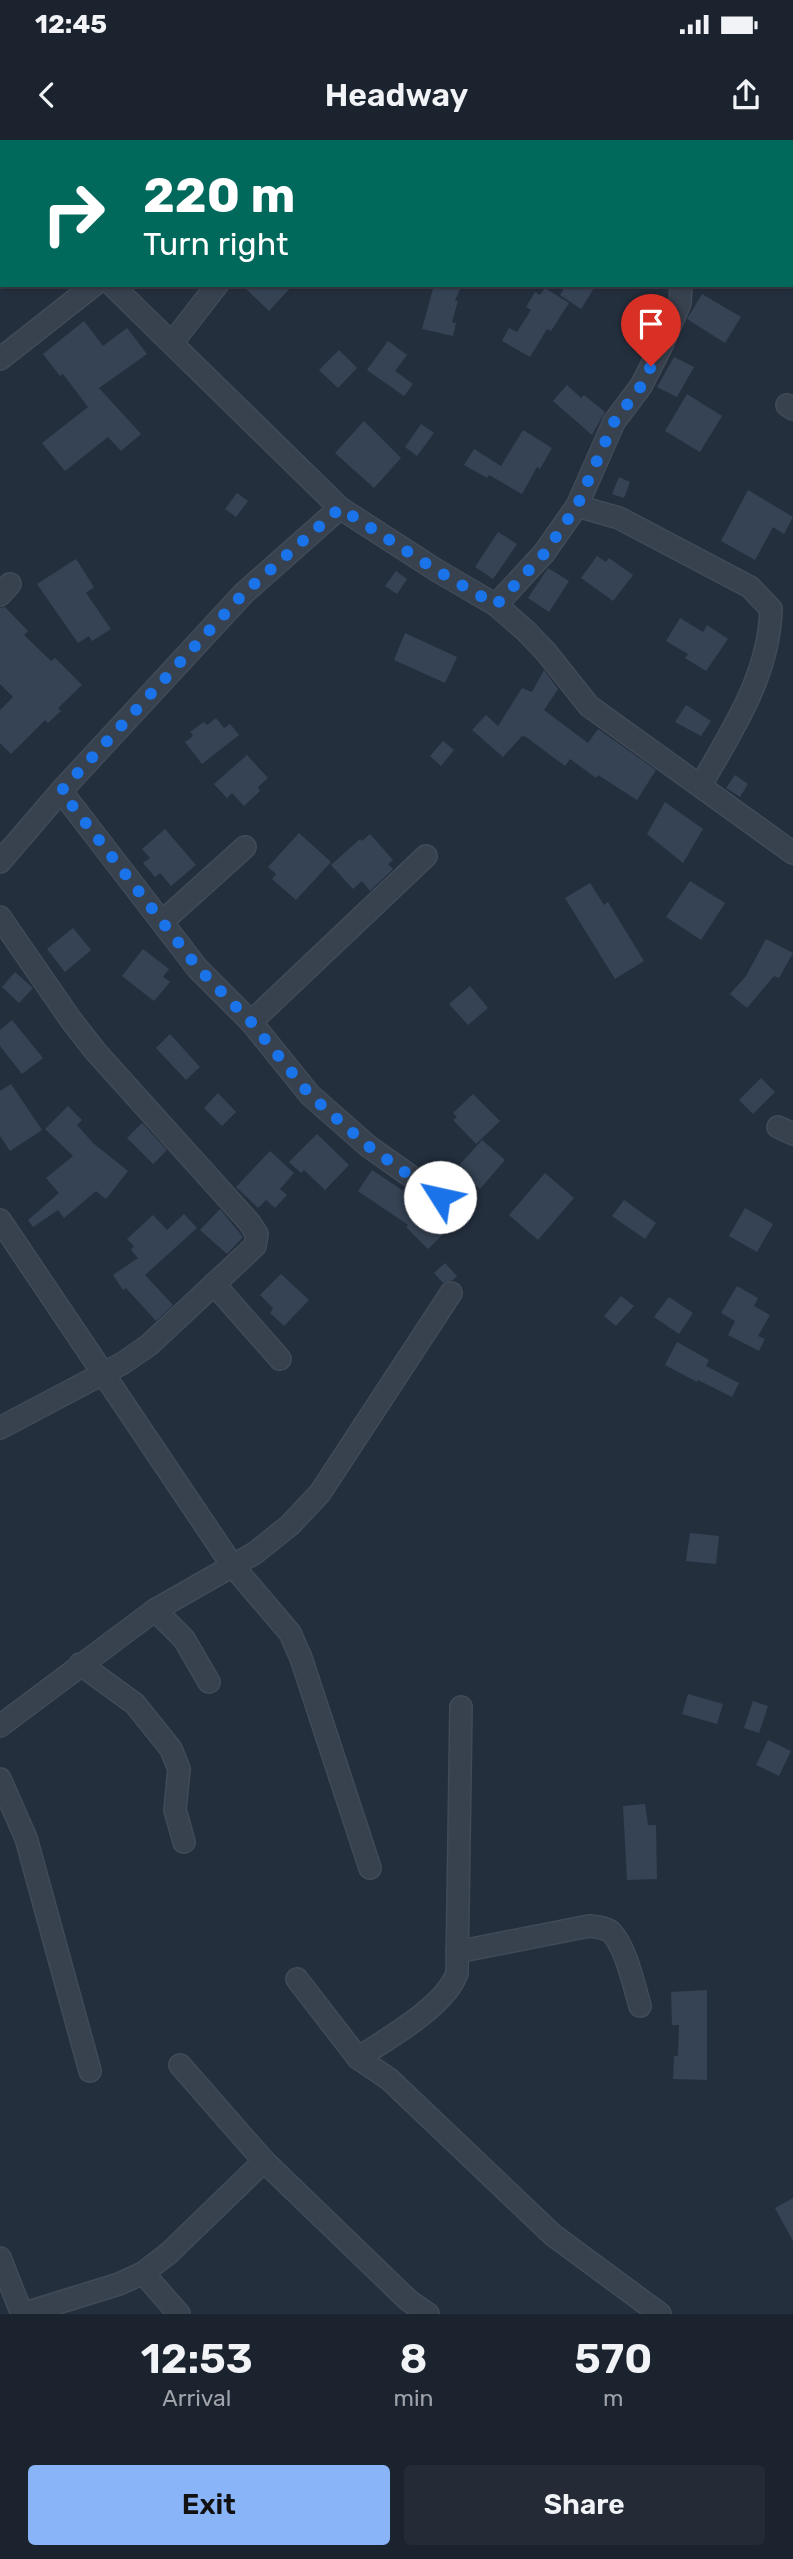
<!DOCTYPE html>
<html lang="en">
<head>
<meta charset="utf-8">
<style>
	:root { --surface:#1b232e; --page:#242b36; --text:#f1f3f6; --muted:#a0a4aa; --line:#39404a; --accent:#8ab4f8 }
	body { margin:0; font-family:Rubik,sans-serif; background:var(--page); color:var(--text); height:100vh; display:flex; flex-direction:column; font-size:26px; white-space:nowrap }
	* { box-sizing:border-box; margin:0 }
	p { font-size:23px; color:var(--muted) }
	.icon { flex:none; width:38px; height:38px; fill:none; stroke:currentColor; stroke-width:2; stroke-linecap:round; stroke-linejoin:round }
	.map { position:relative; height:2174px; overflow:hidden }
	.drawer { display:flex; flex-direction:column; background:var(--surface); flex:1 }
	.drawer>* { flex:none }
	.top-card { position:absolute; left:0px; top:0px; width:794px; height:147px; box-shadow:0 2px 5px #0004,0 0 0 2px var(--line); background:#00695c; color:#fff; overflow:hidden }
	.pin { position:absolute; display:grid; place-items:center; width:60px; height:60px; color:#fff; margin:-72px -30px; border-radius:50% 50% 50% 0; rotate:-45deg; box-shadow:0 0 7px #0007 }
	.pin .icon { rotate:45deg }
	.me { position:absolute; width:77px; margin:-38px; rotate:305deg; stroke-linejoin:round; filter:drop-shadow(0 0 5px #0008) }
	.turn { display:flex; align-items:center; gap:24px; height:147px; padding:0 28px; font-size:32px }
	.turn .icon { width:91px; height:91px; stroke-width:2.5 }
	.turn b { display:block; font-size:49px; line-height:60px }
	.eta { display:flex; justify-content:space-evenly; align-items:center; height:119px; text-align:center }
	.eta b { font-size:42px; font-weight:600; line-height:49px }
	.cta { display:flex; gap:14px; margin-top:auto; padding:14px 28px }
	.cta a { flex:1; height:80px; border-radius:7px; background:var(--accent); color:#111; font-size:28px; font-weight:600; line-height:80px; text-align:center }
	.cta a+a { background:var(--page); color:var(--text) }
	.status { display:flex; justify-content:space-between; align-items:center; height:49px; padding:0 35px; background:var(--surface); direction:ltr }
	.status svg { height:19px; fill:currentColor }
	header { display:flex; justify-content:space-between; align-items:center; height:91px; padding:0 28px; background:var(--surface); font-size:32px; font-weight:600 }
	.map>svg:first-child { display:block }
	.building { fill:#364354 }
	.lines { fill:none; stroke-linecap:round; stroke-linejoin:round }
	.minor-casing { stroke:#414a57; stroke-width:24 }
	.minor { stroke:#38414e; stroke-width:21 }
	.route { stroke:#1a73e8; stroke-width:12; stroke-dasharray:0 21.6 }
</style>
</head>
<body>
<div class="status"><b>12:45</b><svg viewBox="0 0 49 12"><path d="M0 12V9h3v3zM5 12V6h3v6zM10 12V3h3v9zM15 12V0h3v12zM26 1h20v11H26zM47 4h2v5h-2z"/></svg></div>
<header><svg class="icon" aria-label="back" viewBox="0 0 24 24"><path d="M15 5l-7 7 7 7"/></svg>Headway<svg class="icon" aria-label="share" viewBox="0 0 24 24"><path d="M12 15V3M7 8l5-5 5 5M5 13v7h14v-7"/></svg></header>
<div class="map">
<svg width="793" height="2174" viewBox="0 0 793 2174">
	<rect width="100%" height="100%" fill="#242f3e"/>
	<g class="building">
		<polygon points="242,145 293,145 269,171"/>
		<polygon points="434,145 462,145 455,160 458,161 452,182 456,183 453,196 422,189"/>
		<polygon points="566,145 596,145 581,169 560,155"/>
		<polygon points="545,148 569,163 551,191 547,189 530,217 502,201 509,188 517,192 531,170 526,167 535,152 540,155"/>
		<polygon points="702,154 741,177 725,203 687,179"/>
		<polygon points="84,181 103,206 127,188 147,214 99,248 141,294 121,311 108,297 65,331 42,303 88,267 63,234 60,236 43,214"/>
		<polygon points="388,201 407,215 395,231 413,244 404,256 367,230"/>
		<polygon points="339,210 357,228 338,248 319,230"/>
		<polygon points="674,217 694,227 677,257 657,247"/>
		<polygon points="567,245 581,258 584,255 605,272 592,295 553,261"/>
		<polygon points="687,254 722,276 700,312 665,291"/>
		<polygon points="364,281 401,318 374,348 335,313"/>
		<polygon points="421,284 434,293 417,316 405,307"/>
		<polygon points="523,290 552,308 540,329 537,327 522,354 489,335 487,338 464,325 474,309 501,326"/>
		<polygon points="619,337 630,342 624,358 612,354"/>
		<polygon points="748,350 793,377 784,394 773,387 755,420 721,401"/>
		<polygon points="237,353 248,361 236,377 225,369"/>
		<polygon points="498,392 517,404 493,439 475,427"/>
		<polygon points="597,416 606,422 609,418 633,435 613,461 581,438"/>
		<polygon points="76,419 94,447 86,453 111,489 92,501 89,496 78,503 37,444"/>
		<polygon points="548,428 569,441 549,472 528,458"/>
		<polygon points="396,431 407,439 397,454 385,446"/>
		<polygon points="5,467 28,491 24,495 51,521 55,518 82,545 58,568 61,571 48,583 45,580 11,614 0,603 0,570 13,557 0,544 0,468"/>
		<polygon points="680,478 703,492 707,485 728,499 706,531 685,518 688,514 666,501"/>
		<polygon points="405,493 457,517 445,543 394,520"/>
		<polygon points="544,530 558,549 544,570 588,603 598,589 656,630 637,660 598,635 596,638 570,619 565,626 526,597 522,596 503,617 472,590 486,575 498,586 522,548 532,552"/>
		<polygon points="686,565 711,581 701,596 675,582"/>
		<polygon points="216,578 224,588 230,584 239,595 202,624 185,602 193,596 190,592 204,582 207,585"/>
		<polygon points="443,601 454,610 441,626 430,616"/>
		<polygon points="247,615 268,638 258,647 260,651 244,666 232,653 227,658 214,644"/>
		<polygon points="735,635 748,644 740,657 726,648"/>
		<polygon points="665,662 703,689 683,723 647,694"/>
		<polygon points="165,689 196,725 171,746 160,733 155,737 143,723 150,718 142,709"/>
		<polygon points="299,693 331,722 296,760 272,739 276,734 268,727"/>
		<polygon points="370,694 393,720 388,724 393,729 370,751 362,741 353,749 331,725 360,699 362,701"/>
		<polygon points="690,741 725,763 701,800 666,777"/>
		<polygon points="590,743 604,765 608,762 644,821 615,839 565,758"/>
		<polygon points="73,788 91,810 65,832 47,809"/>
		<polygon points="766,799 793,813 779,838 774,836 747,868 730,854 746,836"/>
		<polygon points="143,809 169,829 163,837 170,842 154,861 122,836"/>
		<polygon points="15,832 33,848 19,863 2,847"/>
		<polygon points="470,846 488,868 468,885 449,864"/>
		<polygon points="12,880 43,918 22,934 0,906 0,890"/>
		<polygon points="170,894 200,927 186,940 156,908"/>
		<polygon points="761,938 775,952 753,974 739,960"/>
		<polygon points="11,944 42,990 10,1011 0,996 0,951"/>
		<polygon points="218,953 236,972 222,986 204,968"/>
		<polygon points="473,954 500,981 476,1004 453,980 457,977 453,973"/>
		<polygon points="68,966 82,980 77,985 93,1003 128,1031 106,1059 96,1051 64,1078 58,1070 33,1087 28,1080 59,1053 46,1038 73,1016 45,989"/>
		<polygon points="142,983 167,1010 153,1024 127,998"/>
		<polygon points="317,994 349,1025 325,1050 304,1030 301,1033 289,1022"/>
		<polygon points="482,1000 505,1020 480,1049 456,1029"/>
		<polygon points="270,1011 294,1033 280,1049 287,1055 275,1068 266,1060 258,1068 236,1047"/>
		<polygon points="372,1030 417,1060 448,1089 428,1109 406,1087 408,1085 358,1051"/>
		<polygon points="545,1033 574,1058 538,1100 509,1075"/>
		<polygon points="624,1060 656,1083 645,1099 612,1076"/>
		<polygon points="745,1068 773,1084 757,1112 729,1096"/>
		<polygon points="220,1069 243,1097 227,1114 200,1090"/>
		<polygon points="184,1074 197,1088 145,1135 173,1165 156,1181 126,1148 123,1150 113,1135 138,1118 131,1110 134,1106 127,1099 153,1075 167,1090"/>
		<polygon points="445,1123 457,1136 453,1140 443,1143 434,1133"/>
		<polygon points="281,1134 309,1160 284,1186 270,1173 273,1168 260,1155"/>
		<polygon points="737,1146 758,1158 754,1166 770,1175 758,1196 765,1199 759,1211 728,1195 735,1181 721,1173"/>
		<polygon points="621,1156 634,1166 616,1186 604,1176"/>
		<polygon points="669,1157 693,1173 679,1194 654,1177"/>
		<polygon points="677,1202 709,1220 706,1226 739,1243 732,1257 698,1240 697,1242 665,1225"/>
		<polygon points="690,1393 719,1396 716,1424 686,1421"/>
		<polygon points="688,1554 723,1564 717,1584 682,1574"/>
		<polygon points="753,1561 768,1566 759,1593 744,1588"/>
		<polygon points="768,1600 791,1611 779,1636 756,1625"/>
		<polygon points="645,1664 648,1685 656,1685 657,1739 627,1740 623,1666"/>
		<polygon points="707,1850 707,1940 673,1939 674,1916 678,1916 679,1885 672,1885 671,1852"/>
		<polygon points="793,2058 793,2101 775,2068"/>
	</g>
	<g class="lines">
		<defs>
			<g id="minor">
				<polyline points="185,0 188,2"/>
				<polyline points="690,0 692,2"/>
				<polyline points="14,2 17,0"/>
				<polyline points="232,2 233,0"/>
				<polyline points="791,2 792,0"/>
				<polyline points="0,12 2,11"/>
				<polyline points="0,32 2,34"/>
				<polyline points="112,145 340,368 436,430 496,465 526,491 546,512 589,566 793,713"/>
				<polyline points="172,203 217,145"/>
				<polyline points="0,219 94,145"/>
				<polyline points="787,265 793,269"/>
				<path d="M577 366 619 378 750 447 771 469C769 536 733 588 701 645"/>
				<polyline points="0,455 10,444"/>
				<polyline points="496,465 544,413 577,366 614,282 641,246 661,207 680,163 681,145"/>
				<polyline points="61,651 198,829 251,882 310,955 368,1006 440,1057"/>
				<polyline points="0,722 61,651 244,453 340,368"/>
				<polyline points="0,777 71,880 96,912 249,1082 257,1094 255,1106 149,1205 123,1223 0,1288"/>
				<polyline points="163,781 245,707"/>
				<polyline points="251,882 426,716"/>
				<polyline points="778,987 793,994"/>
				<polyline points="0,1080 232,1425 290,1493 301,1518 370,1728"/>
				<polyline points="214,1144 280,1219"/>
				<polyline points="155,1470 184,1499 209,1542"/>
				<polyline points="80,1524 135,1564 171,1609 179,1629 175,1670 184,1702"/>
				<polyline points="0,1586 155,1470 255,1413 290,1385 320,1353 451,1153"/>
				<polyline points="0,1639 26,1698 90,1931"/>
				<path d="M457 1812 589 1786C596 1787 605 1787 611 1792 626 1807 634 1846 640 1866"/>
				<polyline points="297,1839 358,1918 389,1939 553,2095 660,2174"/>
				<path d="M358 1918C387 1899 446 1866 457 1833L461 1567"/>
				<polyline points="180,1925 264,2021 408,2160 428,2174"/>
				<polyline points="0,2118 22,2174 119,2144 143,2133 169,2113 264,2021"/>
				<polyline points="143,2133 179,2174"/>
			</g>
		</defs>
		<use href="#minor" class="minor-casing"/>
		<use href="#minor" class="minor"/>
	</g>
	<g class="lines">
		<polyline class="route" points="440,1057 368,1006 310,955 251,882 198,828 61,651 244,453 340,368 436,430 496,465 544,414 577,366 614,282 641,246 651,226"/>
	</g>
</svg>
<div class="pin" style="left:651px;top:226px;background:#d93025"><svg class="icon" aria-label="arrive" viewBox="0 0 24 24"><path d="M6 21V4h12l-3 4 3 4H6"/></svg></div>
<svg class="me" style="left:440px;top:1057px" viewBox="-20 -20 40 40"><circle r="19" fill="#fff"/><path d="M0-13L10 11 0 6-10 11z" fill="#1a73e8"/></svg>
<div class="top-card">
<div class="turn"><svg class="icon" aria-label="right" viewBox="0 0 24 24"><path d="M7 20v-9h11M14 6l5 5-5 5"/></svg><div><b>220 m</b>Turn right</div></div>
</div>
</div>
<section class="drawer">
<div class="eta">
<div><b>12:53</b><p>Arrival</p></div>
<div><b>8</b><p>min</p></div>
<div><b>570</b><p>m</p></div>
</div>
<div class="cta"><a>Exit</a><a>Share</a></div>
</section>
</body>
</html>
